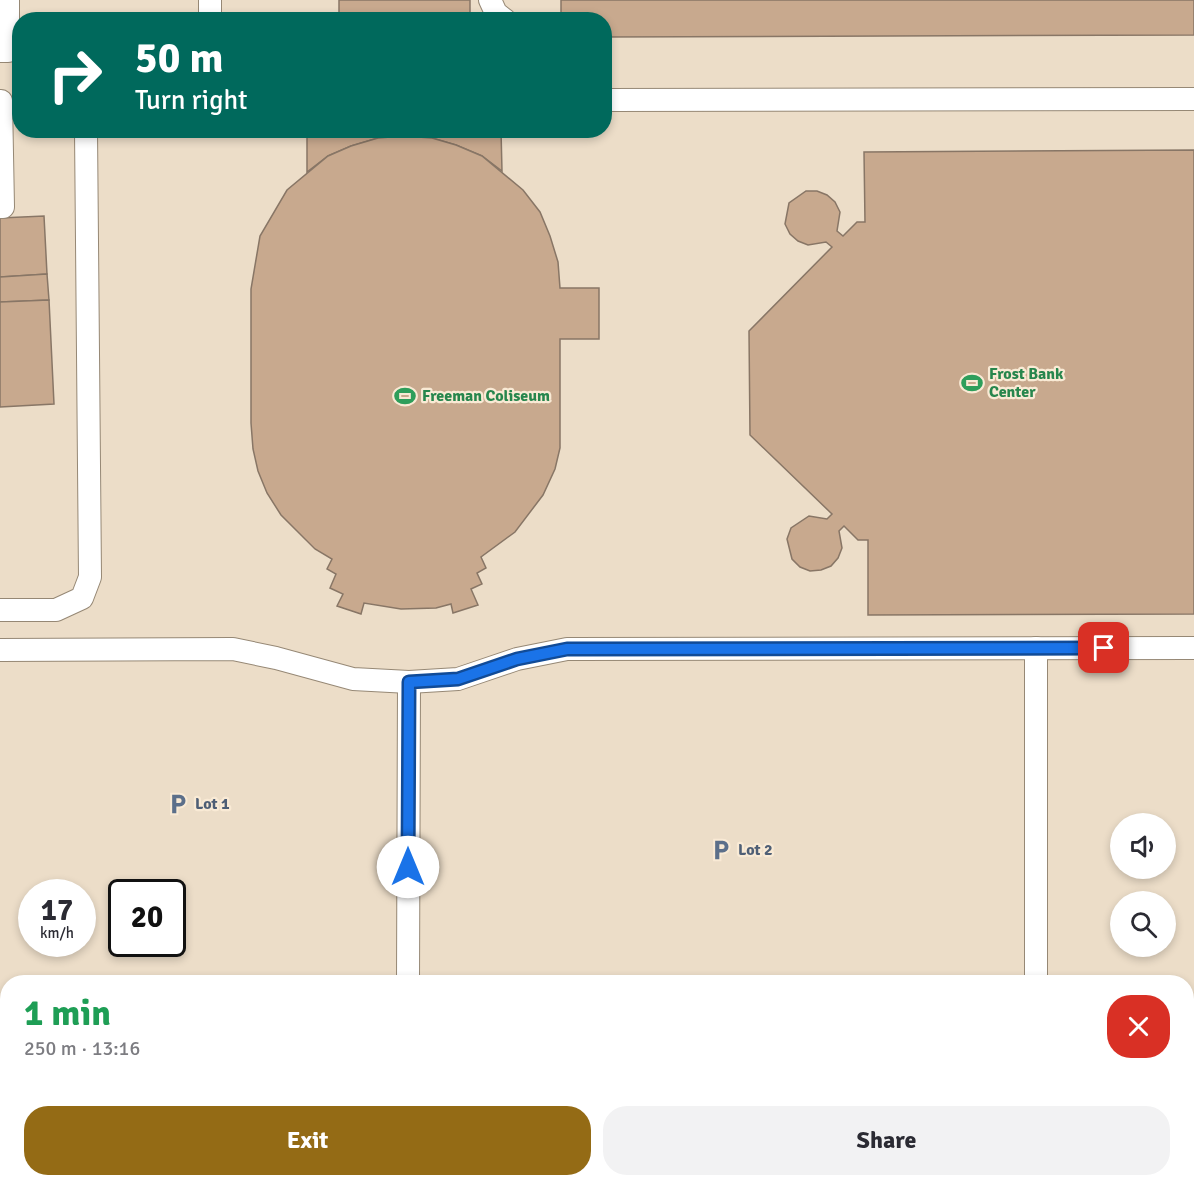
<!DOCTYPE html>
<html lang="en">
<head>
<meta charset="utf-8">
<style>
	:root { --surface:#fff; --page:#f2f2f3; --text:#2b2b33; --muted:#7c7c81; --accent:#946b15 }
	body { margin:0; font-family:Signika,sans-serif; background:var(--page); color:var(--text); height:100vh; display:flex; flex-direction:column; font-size:22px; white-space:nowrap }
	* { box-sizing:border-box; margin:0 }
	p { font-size:20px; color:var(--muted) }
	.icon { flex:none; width:33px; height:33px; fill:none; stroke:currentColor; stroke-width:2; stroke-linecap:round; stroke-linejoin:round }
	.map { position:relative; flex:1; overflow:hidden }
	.details { position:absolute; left:0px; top:975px; width:1194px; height:212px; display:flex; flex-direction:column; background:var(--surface); border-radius:24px 24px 0 0; box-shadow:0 3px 9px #0003 }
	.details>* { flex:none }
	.top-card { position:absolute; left:12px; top:12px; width:600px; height:126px; border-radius:24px; box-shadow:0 3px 9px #0003; background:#00695c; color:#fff; overflow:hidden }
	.buttons { position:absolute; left:1110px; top:813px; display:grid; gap:12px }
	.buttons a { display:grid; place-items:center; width:66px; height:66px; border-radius:50%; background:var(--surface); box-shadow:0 3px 9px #0003; font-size:30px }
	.speed { position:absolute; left:18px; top:879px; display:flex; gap:12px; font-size:30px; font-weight:700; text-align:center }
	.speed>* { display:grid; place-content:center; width:78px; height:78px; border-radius:50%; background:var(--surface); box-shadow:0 3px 9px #0003; line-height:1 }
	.speed small { font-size:15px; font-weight:400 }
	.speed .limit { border:3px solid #111; border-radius:9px; background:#fff; color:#111 }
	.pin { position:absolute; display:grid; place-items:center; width:51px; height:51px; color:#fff; margin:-26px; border-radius:12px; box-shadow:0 3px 9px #0006 }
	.me { position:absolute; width:66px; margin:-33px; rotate:0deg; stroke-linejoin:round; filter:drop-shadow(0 0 4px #0008) }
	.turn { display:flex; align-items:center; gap:21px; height:126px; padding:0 24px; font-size:27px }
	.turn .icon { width:78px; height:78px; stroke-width:2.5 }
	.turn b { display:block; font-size:42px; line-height:51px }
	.round { display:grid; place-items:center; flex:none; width:63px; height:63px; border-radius:24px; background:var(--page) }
	.summary { display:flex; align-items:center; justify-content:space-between; height:102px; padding:0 24px }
	h1 { font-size:36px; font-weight:800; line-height:45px; color:#1e9e55 }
	.primary-button { display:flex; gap:12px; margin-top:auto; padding:12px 24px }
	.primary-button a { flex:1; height:69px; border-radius:24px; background:var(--accent); color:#fff; font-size:24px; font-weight:800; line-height:69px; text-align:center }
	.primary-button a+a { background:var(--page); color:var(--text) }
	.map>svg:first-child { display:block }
	.building { fill:#c8a98e; stroke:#887666; stroke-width:1.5 }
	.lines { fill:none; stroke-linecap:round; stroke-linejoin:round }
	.minor-casing { stroke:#968875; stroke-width:24 }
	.major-casing { stroke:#a9857e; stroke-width:30 }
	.minor { stroke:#fff; stroke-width:22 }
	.major { stroke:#f7d7d4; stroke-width:28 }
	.route-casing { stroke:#114b97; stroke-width:15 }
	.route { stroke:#1a73e8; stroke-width:10 }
	.labels { text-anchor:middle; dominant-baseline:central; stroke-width:4.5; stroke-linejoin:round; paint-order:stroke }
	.leisure-label { font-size:16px; font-weight:bold; fill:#27864d; stroke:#f9ead5; text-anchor:start }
	.service-label { font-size:16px; font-weight:bold; fill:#4e5e75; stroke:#f9ead5; text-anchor:start }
</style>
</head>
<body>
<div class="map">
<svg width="1194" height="1186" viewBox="0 0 1194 1186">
	<rect width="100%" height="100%" fill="#ecddc8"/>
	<g class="building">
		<rect x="339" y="0" width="131" height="20"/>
		<polygon points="561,0 1194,0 1194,35 604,37 604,20 561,20"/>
		<polygon points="307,130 501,130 502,171 482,156 456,145 432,138 404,136 378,138 351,146 328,156 307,172"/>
		<polygon points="404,136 432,138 456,145 482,156 523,190 540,212 550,236 558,262 560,288 599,288 599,339 560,339 560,448 555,469 543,495 515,532 481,557 486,568 477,573 482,584 471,589 478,605 453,613 451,604 436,608 401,609 364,603 361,614 337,606 343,594 330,588 336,574 327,569 332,559 315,549 281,515 267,493 258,471 253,449 251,423 251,289 260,236 287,190 328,156 351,146 378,138"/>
		<polygon points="1194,150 1194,614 868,615 868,540 858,540 844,526 839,531 842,548 838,558 831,566 821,570 810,571 800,567 792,559 787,539 791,528 809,516 827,519 832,514 750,435 749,331 832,247 826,242 808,245 798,241 790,234 785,224 789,203 806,191 817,191 827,195 835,202 840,212 837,231 843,236 857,222 865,222 864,152"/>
		<polygon points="44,216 47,274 0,277 0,218"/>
		<polygon points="47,274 49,300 0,302 0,277"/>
		<polygon points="49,300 54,404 0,407 0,302"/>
	</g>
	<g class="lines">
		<defs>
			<g id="minor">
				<polyline points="490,0 496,13 505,20"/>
				<polyline points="210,20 210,0"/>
				<polyline points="0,51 8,51 8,0"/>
				<polyline points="604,100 1194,99"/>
				<polyline points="0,207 3,207 1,101"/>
				<polyline points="0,610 56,610 82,598 90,577 86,130"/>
				<polyline points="0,650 233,649 276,658 353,679 409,682 458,679 517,659 567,649 1194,648"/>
				<polyline points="408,982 409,682"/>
				<polyline points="1036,982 1036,648"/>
				<polyline points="0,1056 8,1056"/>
				<polyline points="408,1179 408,1186"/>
				<polyline points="1061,1179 1061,1186"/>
				<polyline points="1110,1179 1110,1186"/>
			</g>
			<g id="major">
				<polyline points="1186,1119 1194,1119"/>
				<polyline points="0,1125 8,1125"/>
				<polyline points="307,1179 316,1186"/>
				<polyline points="534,1186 544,1179"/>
			</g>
		</defs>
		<use href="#minor" class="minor-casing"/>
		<use href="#major" class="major-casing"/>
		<use href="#minor" class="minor"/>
		<use href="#major" class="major"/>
	</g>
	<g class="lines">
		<defs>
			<polyline id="route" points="408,867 409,682 458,679 517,659 567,649 1104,648"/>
		</defs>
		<use href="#route" class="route-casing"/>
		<use href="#route" class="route"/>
	</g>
	<defs>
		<symbol id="stadium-bare" viewBox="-9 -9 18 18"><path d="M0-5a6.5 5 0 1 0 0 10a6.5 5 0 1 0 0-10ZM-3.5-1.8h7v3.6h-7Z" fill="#2e9e5b" stroke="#f9ead5" stroke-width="2.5" paint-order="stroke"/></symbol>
		<symbol id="parking-bare" viewBox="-9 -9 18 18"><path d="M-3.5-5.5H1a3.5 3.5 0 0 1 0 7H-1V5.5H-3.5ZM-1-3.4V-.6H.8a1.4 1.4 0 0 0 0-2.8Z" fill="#5c6f8a" stroke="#f9ead5" stroke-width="2.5" paint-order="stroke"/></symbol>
	</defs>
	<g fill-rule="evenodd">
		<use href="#stadium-bare" x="957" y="368" width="30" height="30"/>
		<use href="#stadium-bare" x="390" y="381" width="30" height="30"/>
		<use href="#parking-bare" x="163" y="789" width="30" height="30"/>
		<use href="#parking-bare" x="706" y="835" width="30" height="30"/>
	</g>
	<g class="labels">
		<g class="leisure-label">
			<text x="989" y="374">Frost Bank<tspan x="989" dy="18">Center</tspan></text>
			<text x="422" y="396">Freeman Coliseum</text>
		</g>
		<g class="service-label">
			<text x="195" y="804">Lot 1</text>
			<text x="738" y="850">Lot 2</text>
		</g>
	</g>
</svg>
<div class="buttons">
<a><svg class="icon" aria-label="sound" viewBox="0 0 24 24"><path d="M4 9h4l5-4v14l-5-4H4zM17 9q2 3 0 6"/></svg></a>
<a><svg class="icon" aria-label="search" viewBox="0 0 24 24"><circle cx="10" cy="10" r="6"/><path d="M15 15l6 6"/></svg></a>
</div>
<div class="speed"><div>17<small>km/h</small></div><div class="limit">20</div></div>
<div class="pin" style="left:1104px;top:648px;background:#d93025"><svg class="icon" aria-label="arrive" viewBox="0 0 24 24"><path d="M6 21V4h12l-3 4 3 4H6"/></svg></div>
<svg class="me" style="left:408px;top:867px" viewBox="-20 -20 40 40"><circle r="19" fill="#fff"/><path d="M0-13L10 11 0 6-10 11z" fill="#1a73e8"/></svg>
<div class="top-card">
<div class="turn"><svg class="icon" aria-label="right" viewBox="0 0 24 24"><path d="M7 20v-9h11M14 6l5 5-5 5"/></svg><div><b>50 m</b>Turn right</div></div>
</div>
<section class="details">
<div class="summary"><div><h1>1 min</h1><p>250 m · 13:16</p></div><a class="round" style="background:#d93025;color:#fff"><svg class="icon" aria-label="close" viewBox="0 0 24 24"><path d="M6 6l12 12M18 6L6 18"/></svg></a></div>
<div class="primary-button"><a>Exit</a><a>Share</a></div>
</section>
</div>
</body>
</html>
